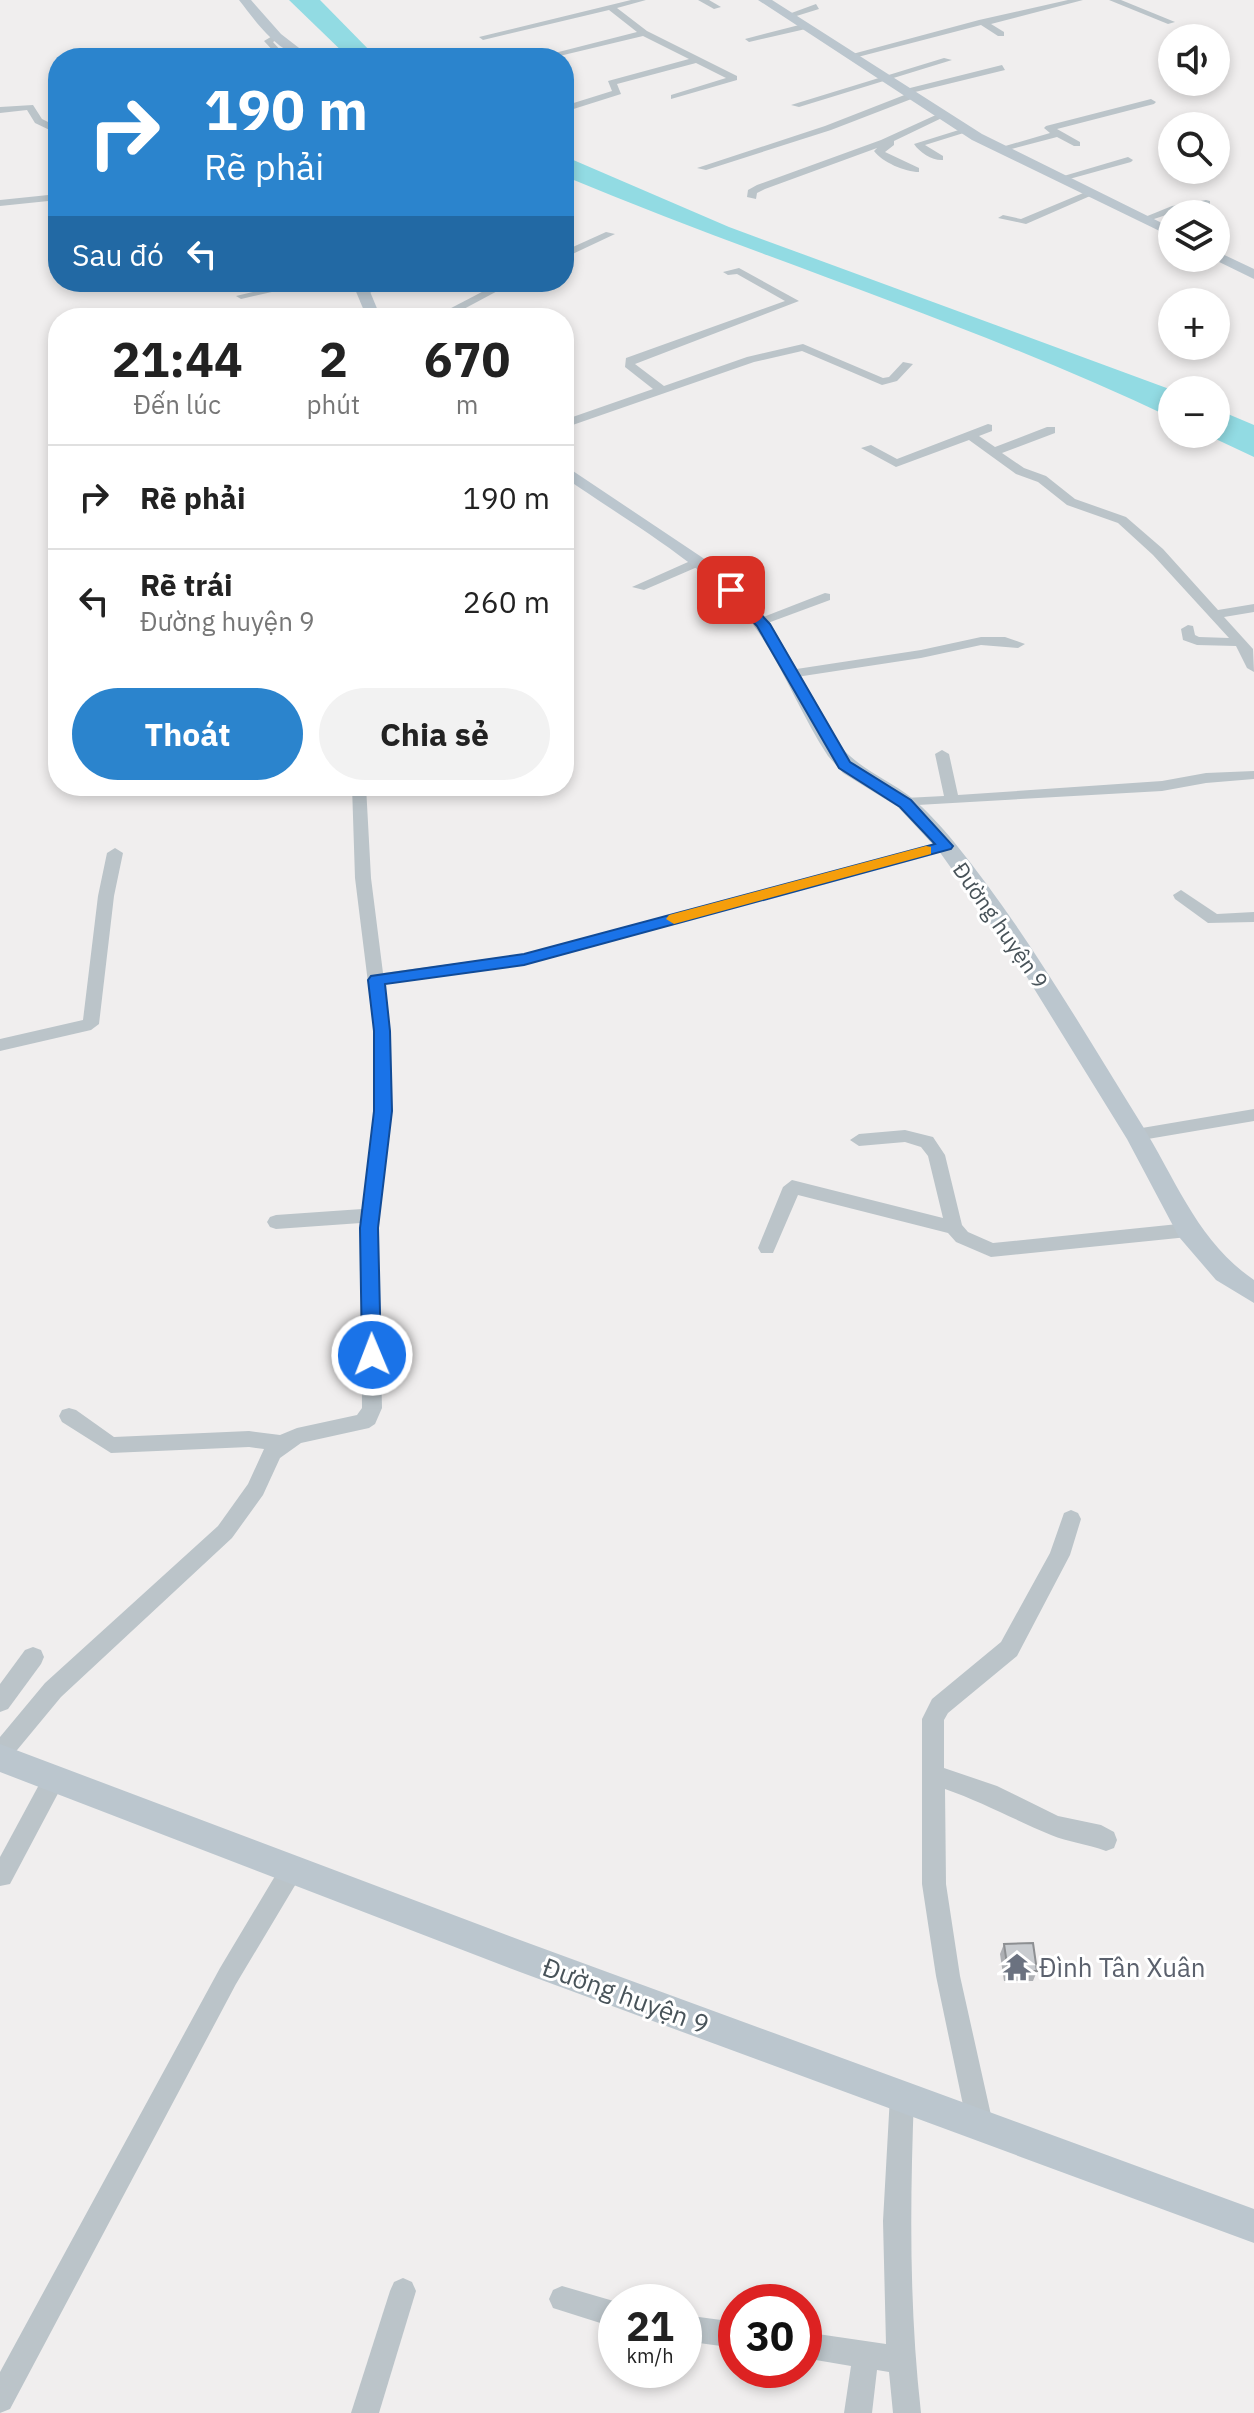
<!DOCTYPE html>
<html lang="vi">
<head>
<meta charset="utf-8">
<style>
	:root { --surface:#fff; --page:#f2f2f2; --text:#222; --muted:#767676; --line:#e0e0e0; --accent:#2b84cd }
	body { margin:0; font-family:"IBM Plex Sans",sans-serif; background:var(--page); color:var(--text); height:100vh; display:flex; flex-direction:column; font-size:30px; white-space:nowrap }
	* { box-sizing:border-box; margin:0 }
	p { font-size:26px; color:var(--muted) }
	.icon { flex:none; width:44px; height:44px; fill:none; stroke:currentColor; stroke-width:2; stroke-linecap:round; stroke-linejoin:round }
	.map { position:relative; flex:1; overflow:hidden }
	.drawer { position:absolute; left:48px; top:308px; width:526px; height:488px; display:flex; flex-direction:column; background:var(--surface); border-radius:32px; box-shadow:0 4px 12px #0003 }
	.drawer>* { flex:none }
	.hud { position:absolute; left:48px; top:48px; width:526px; height:244px; border-radius:32px; box-shadow:0 4px 12px #0003; background:#2b84cd; color:#fff; overflow:hidden }
	.controls { position:absolute; left:1158px; top:24px; display:grid; gap:16px }
	.controls a { display:grid; place-items:center; width:72px; height:72px; border-radius:50%; background:var(--surface); box-shadow:0 4px 12px #0003; font-size:40px }
	.speed { position:absolute; left:598px; top:2284px; display:flex; gap:16px; font-size:40px; font-weight:700; text-align:center }
	.speed>* { display:grid; place-content:center; width:104px; height:104px; border-radius:50%; background:var(--surface); box-shadow:0 4px 12px #0003; line-height:1 }
	.speed small { font-size:20px; font-weight:400 }
	.speed .limit { border:12px solid #d22; background:#fff; color:#111 }
	.pin { position:absolute; display:grid; place-items:center; width:68px; height:68px; color:#fff; margin:-34px; border-radius:16px; box-shadow:0 4px 12px #0006 }
	.me { position:absolute; width:88px; margin:-44px; rotate:359deg; stroke-linejoin:round; filter:drop-shadow(0 0 6px #0008) }
	.turn { display:flex; align-items:center; gap:28px; height:168px; padding:0 24px; font-size:36px }
	.turn .icon { width:104px; height:104px; stroke-width:2.5 }
	.turn b { display:block; font-size:56px; line-height:68px }
	.then { display:flex; align-items:center; height:76px; padding:0 24px; background:#0003; gap:16px; font-size:30px }
	.eta { display:flex; justify-content:space-evenly; align-items:center; height:136px; text-align:center }
	.eta b { font-size:48px; font-weight:700; line-height:56px }
	.action { display:flex; gap:16px; margin-top:auto; padding:16px 24px }
	.action a { flex:1; height:92px; border-radius:48px; background:var(--accent); color:#fff; font-size:32px; font-weight:700; line-height:92px; text-align:center }
	.action a+a { background:var(--page); color:var(--text) }
	ul { padding:0; list-style:none }
	li { display:flex; align-items:center; gap:24px; height:104px; padding:0 24px; border-top:2px solid var(--line) }
	li div { flex:1 }
	li b { display:block; font-size:30px }
	li em { font-style:normal }
	.map>svg:first-child { display:block }
	.water { fill:#92dbe3 }
	.lines { fill:none; stroke-linecap:round; stroke-linejoin:round }
	.street { fill:#bbc4c9; fill-rule:evenodd }
	.secondary { fill:#bbc6ce; fill-rule:evenodd }
	.wall { fill:#adafb3 }
	.building { fill:#c9ccd0; stroke:#8d8f92; stroke-width:2 }
	.route { fill:#1a73e8; stroke:#114b97; stroke-width:2 }
	.slow { fill:#f59e0b }
	.labels { text-anchor:middle; dominant-baseline:central; stroke-width:6; stroke-linejoin:round; paint-order:stroke }
	.street-label { font-size:22px; fill:#485359; stroke:#fff }
	.near-worship-label { font-size:26px; fill:#5b616d; stroke:#fff; text-anchor:start }
	.near-street-label { font-size:26px; fill:#485359; stroke:#fff }
</style>
</head>
<body>
<div class="map">
<svg width="1254" height="2413" viewBox="0 0 1254 2413">
	<rect width="100%" height="100%" fill="#f0eeee"/>
	<g class="water">
		<polygon points="289,0 320,0 377,58 349,58"/>
		<path d="M564 156 729 227 1172 390V418C975 324 765 260 564 176Z"/>
		<polygon points="1216,409 1254,425 1254,457 1205,434 1216,434"/>
	</g>
	<g class="lines">
		<g class="street">
			<polygon points="631,0 646,0 617,8 647,31 737,76 737,80 671,99 671,95 726,78 696,63 617,84 621,94 564,112 564,106 612,91 608,81 689,59 643,36 551,58 535,58 637,32 609,10 483,40 479,37"/>
			<polygon points="698,0 709,0 721,7 714,9"/>
			<polygon points="1068,0 1083,0 991,24 1004,32 1004,36 998,36 981,25 850,59 845,56 979,20"/>
			<polygon points="1109,0 1121,0 1175,22 1168,24"/>
			<polygon points="816,4 819,9 790,18 786,15"/>
			<polygon points="807,23 810,28 749,42 745,39"/>
			<polygon points="274,35 281,37 273,42 281,51 276,54 264,41"/>
			<polygon points="944,58 952,60 799,107 791,105"/>
			<polygon points="1002,65 1005,70 911,93 914,98 831,130 706,170 697,168 825,126 907,94 902,94 902,90"/>
			<polygon points="1151,99 1156,102 1154,104 1057,129 1080,142 1080,146 1074,146 1057,137 1000,152 995,149 1050,133 1044,128 1046,126"/>
			<polygon points="33,105 42,119 58,127 58,134 35,123 27,110 0,113 0,107"/>
			<path d="M938 114 946 116 894 141V145L885 152 919 168V172C905 172 882 162 874 151L877 148 765 189 757 193 756 199 747 197 748 190 757 185 881 140Z"/>
			<path d="M962 129 970 131 925 145 943 156V160C933 161 920 153 914 144Z"/>
			<polygon points="1128,157 1133,160 1131,162 1062,181 1057,178"/>
			<polygon points="1088,191 1097,193 1026,224 998,218 1003,215 1021,219"/>
			<polygon points="58,194 58,200 0,206 0,200"/>
			<polygon points="1206,200 1210,201 1210,205 1178,211 1145,222 1140,219 1172,206"/>
			<polygon points="606,232 615,234 564,258 564,251"/>
			<polygon points="739,268 799,301 635,364 664,386 747,357 803,344 883,378 889,377 903,362 913,364 897,381 882,385 802,351 754,362 564,428 564,420 653,389 625,367 626,358 785,301 737,274 728,275 723,272"/>
			<polygon points="295,282 316,282 241,299 236,296"/>
			<polygon points="385,282 401,282 363,295 358,292"/>
			<polygon points="501,282 514,282 447,318 432,318"/>
			<polygon points="988,424 992,425 992,431 979,436 995,447 1047,427 1055,427 1055,433 1002,453 1024,468 1046,476 1075,499 1126,517 1163,549 1218,610 1254,604 1254,612 1224,617 1253,649 1254,672 1247,668 1236,646 1197,645 1183,640 1181,629 1188,625 1193,626 1195,635 1199,637 1229,638 1153,555 1118,523 1067,505 1038,482 1016,474 969,440 896,467 861,448 871,445 897,459"/>
			<polygon points="697,558 703,562 702,565 644,590 632,587"/>
			<polygon points="825,593 830,594 830,600 765,624 755,624 753,621"/>
			<polygon points="981,637 1005,637 1025,644 1018,648 981,645 921,658 790,678 783,674 790,670 921,650"/>
			<polygon points="942,750 949,754 958,795 1162,781 1206,773 1254,771 1254,779 1206,783 1162,791 900,806 898,803 905,798 944,796 935,754"/>
			<polygon points="352,786 366,786 371,878 383,973 524,954 946,841 954,846 951,849 524,964 384,984 390,1031 392,1111 378,1228 382,1408 375,1424 369,1428 301,1443 280,1458 263,1495 232,1538 61,1697 8,1761 0,1764 0,1737 45,1683 218,1526 248,1484 264,1449 249,1447 111,1453 62,1422 59,1416 62,1410 69,1408 76,1410 114,1437 249,1431 280,1435 297,1428 357,1415 362,1408 361,1223 276,1229 270,1227 267,1222 270,1217 276,1215 362,1209 374,1111 374,1031 355,878"/>
			<polygon points="115,848 123,853 114,896 99,1024 91,1030 0,1051 0,1039 83,1020 98,896 107,853"/>
			<polygon points="1181,890 1217,914 1254,912 1254,922 1208,923 1175,899 1173,895"/>
			<polygon points="1254,1109 1254,1121 1136,1141 1127,1135 1136,1129"/>
			<polygon points="905,1130 933,1137 945,1155 962,1225 968,1232 993,1243 1188,1223 1194,1225 1197,1230 1194,1235 1188,1237 991,1257 956,1242 948,1233 798,1195 773,1253 761,1253 758,1248 783,1187 792,1180 943,1218 928,1156 921,1147 905,1142 859,1146 850,1140 859,1134"/>
			<path d="M1071 1510 1078 1513 1081 1519 1070 1555 1017 1656 948 1713 944 1720V1768L997 1786 1058 1816 1101 1825 1114 1832 1117 1840 1114 1848 1106 1851C1087 1844 1068 1842 1051 1835 1015 1820 982 1802 945 1789L946 1884 960 1976 993 2124 989 2133 980 2137 971 2133 967 2124 936 1976 922 1884V1719L932 1699 1001 1642 1050 1553 1064 1513Z"/>
			<polygon points="33,1647 41,1650 44,1657 41,1664 8,1709 0,1712 0,1684 25,1650"/>
			<polygon points="55,1766 63,1770 66,1777 63,1784 10,1884 0,1886 0,1857 47,1770"/>
			<polygon points="292,1858 300,1861 304,1869 300,1877 236,1984 10,2409 0,2413 0,2372 220,1968 284,1861"/>
			<path d="M902 2084 911 2087 914 2096C910 2204 909 2306 921 2413H893L889 2372 877 2370 872 2413H844L851 2366 804 2358V2332L886 2344 883 2221 890 2096 893 2087Z"/>
			<polygon points="403,2278 412,2282 416,2291 379,2413 351,2413 390,2291 394,2282"/>
			<polygon points="562,2286 617,2302 616,2328 553,2308 549,2299 553,2290"/>
			<polygon points="684,2315 736,2322 736,2348 684,2341"/>
		</g>
		<g class="secondary">
			<path d="M239 0H251L281 34 312 58C281 58 257 23 239 0Z"/>
			<polygon points="758,0 772,0 982,134 1172,228 1172,237 972,140"/>
			<polygon points="1216,251 1254,269 1254,279 1211,258 1216,258"/>
			<polygon points="352,282 366,282 381,318 367,318"/>
			<path d="M564 465 703 558 737 586 769 621 843 749C863 771 889 780 912 798 926 810 942 827 954 842 1025 929 1082 1029 1142 1125 1176 1180 1198 1242 1254 1280V1303L1216 1280 1179 1237 1127 1139 1017 961 939 851 898 807 843 773 828 756C800 714 782 664 752 623 710 567 622 518 564 477Z"/>
			<polygon points="0,1744 520,1940 1254,2209 1254,2243 520,1972 0,1772"/>
		</g>
	</g>
	<polygon class="wall" points="1004,1944 1037,1971 1033,1981 1004,1981 1000,1954"/>
	<polygon class="building" points="1033,1943 1037,1971 1008,1971 1004,1944"/>
	<polygon class="route" points="726,587 735,587 770,624 850,762 911,800 953,846 951,849 524,965 385,984 390,1031 392,1111 378,1228 381,1355 379,1360 365,1360 362,1355 360,1228 374,1111 374,1031 368,980 371,976 524,954 935,844 900,807 839,768 757,626 726,593"/>
	<polygon class="slow" points="926,846 931,847 931,854 674,924 666,919 669,915"/>
	<defs>
		<symbol id="temple-bare" viewBox="-9 -9 18 18"><path d="M0-6L5-2H3V0L6.5 2.5H4V6H1.5V3h-3V6H-4V2.5H-6.5L-3 0V-2H-5Z" fill="#6b7280" stroke="#fff" stroke-width="2.5" paint-order="stroke"/></symbol>
	</defs>
	<g fill-rule="evenodd">
		<use href="#temple-bare" x="997" y="1947" width="40" height="40"/>
	</g>
	<g class="labels">
		<g class="street-label">
			<text transform="translate(1001 925) rotate(55)">Đường huyện 9</text>
		</g>
		<g class="near-worship-label">
			<text x="1039" y="1967">Đình Tân Xuân</text>
		</g>
		<g class="near-street-label">
			<text transform="translate(626 1995) rotate(20)">Đường huyện 9</text>
		</g>
	</g>
</svg>
<div class="controls">
<a><svg class="icon" aria-label="sound" viewBox="0 0 24 24"><path d="M4 9h4l5-4v14l-5-4H4zM17 9q2 3 0 6"/></svg></a>
<a><svg class="icon" aria-label="search" viewBox="0 0 24 24"><circle cx="10" cy="10" r="6"/><path d="M15 15l6 6"/></svg></a>
<a><svg class="icon" aria-label="layers" viewBox="0 0 24 24"><path d="M12 4l9 5-9 5-9-5zM3 14l9 5 9-5"/></svg></a>
<a>+</a>
<a>−</a>
</div>
<div class="speed"><div>21<small>km/h</small></div><div class="limit">30</div></div>
<div class="pin" style="left:731px;top:590px;background:#d93025"><svg class="icon" aria-label="arrive" viewBox="0 0 24 24"><path d="M6 21V4h12l-3 4 3 4H6"/></svg></div>
<svg class="me" style="left:372px;top:1355px" viewBox="-20 -20 40 40"><circle r="17" fill="#1a73e8" stroke="#fff" stroke-width="3"/><path d="M0-11L8 9 0 5-8 9z" fill="#fff"/></svg>
<div class="hud">
<div class="turn"><svg class="icon" aria-label="right" viewBox="0 0 24 24"><path d="M7 20v-9h11M14 6l5 5-5 5"/></svg><div><b>190 m</b>Rẽ phải</div></div>
<div class="then">Sau đó<svg class="icon" aria-label="left" viewBox="0 0 24 24"><path d="M17 20v-9H6M10 6l-5 5 5 5"/></svg></div>
</div>
<section class="drawer">
<div class="eta">
<div><b>21:44</b><p>Đến lúc</p></div>
<div><b>2</b><p>phút</p></div>
<div><b>670</b><p>m</p></div>
</div>
<ul>
<li><svg class="icon" aria-label="right" viewBox="0 0 24 24"><path d="M7 20v-9h11M14 6l5 5-5 5"/></svg><div><b>Rẽ phải</b></div><em>190 m</em></li>
<li><svg class="icon" aria-label="left" viewBox="0 0 24 24"><path d="M17 20v-9H6M10 6l-5 5 5 5"/></svg><div><b>Rẽ trái</b><p>Đường huyện 9</p></div><em>260 m</em></li>
</ul>
<div class="action"><a>Thoát</a><a>Chia sẻ</a></div>
</section>
</div>
</body>
</html>
